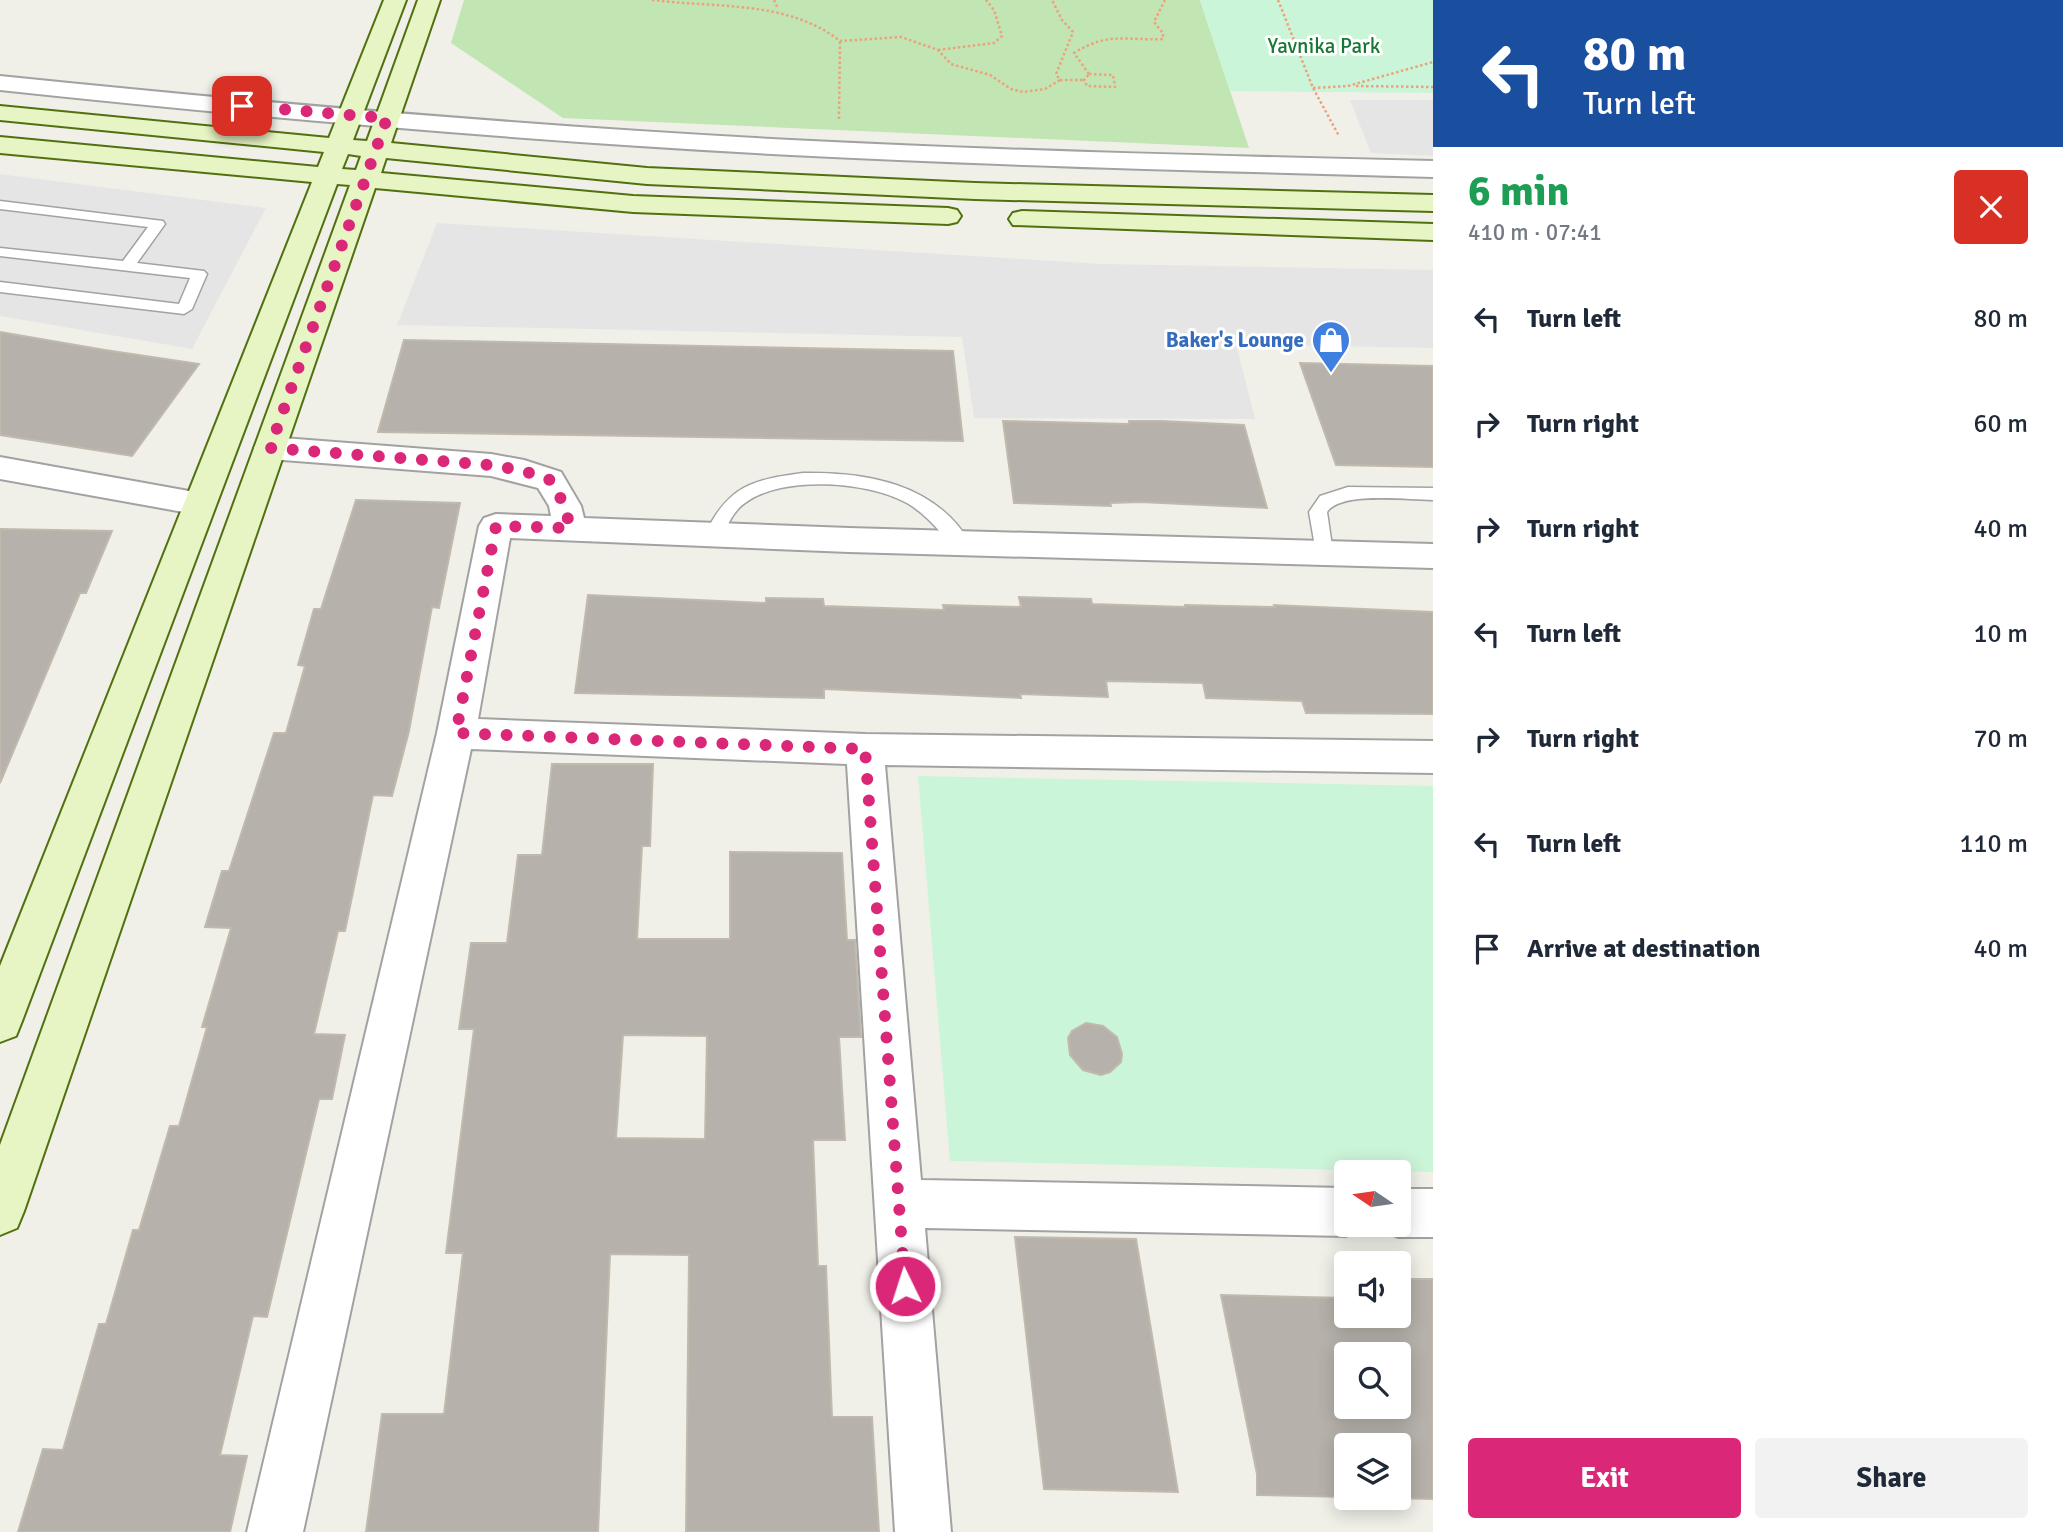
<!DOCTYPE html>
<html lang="en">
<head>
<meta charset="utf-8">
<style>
	:root { --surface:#fff; --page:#f2f2f3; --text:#1f2937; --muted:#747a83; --accent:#db2777 }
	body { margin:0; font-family:Signika,sans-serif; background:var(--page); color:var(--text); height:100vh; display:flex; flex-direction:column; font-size:26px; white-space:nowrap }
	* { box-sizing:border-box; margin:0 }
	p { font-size:23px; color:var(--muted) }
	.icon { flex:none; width:38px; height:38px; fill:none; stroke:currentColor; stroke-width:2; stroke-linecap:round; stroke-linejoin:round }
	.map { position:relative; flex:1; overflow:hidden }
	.sheet { display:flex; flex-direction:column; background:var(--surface); width:630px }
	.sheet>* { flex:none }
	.banner { background:#1a4fa0; color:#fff; overflow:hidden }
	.needle { width:46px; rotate:283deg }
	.buttons { position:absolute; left:1334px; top:1160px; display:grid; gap:14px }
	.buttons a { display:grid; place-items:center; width:77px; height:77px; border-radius:7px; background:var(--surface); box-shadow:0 4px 18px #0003; font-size:35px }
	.pin { position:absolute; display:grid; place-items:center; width:60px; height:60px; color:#fff; margin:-30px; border-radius:14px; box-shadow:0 4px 10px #0006 }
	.me { position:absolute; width:77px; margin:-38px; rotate:356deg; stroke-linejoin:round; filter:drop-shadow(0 0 5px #0008) }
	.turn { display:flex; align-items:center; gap:24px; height:147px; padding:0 35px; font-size:32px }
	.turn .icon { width:91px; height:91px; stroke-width:2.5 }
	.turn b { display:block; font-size:49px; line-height:60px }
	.round { display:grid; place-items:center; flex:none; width:74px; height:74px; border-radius:7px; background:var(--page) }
	.headline { display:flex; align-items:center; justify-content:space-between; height:119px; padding:0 35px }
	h1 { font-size:42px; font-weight:700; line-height:52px; color:#1e9e55 }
	.primary-button { display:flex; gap:14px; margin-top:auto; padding:14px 35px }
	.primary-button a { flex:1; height:80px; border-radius:7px; background:var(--accent); color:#fff; font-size:28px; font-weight:700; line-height:80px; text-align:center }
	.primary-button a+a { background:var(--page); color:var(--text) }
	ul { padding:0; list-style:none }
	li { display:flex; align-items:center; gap:21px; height:105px; padding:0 35px }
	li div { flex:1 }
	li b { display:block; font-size:26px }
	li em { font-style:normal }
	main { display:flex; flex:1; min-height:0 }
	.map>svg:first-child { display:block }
	.grass { fill:#c2e5b4 }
	.park { fill:#cbf5d8 }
	.parking { fill:#e5e5e5 }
	.building { fill:#b6b2ab; stroke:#c1baac; stroke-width:2; fill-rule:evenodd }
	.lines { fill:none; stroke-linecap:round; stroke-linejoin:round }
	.lane-casing { stroke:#a2a2a2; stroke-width:3 }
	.street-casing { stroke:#a2a2a2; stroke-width:4 }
	.secondary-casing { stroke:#517010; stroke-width:4 }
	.path { stroke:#eda17d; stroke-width:2.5; stroke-dasharray:2.5 2.5; stroke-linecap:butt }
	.lane { fill:#fff; fill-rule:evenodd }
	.street { fill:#fff; fill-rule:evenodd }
	.secondary { fill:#e7f4c3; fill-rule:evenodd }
	.route { stroke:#db2777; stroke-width:12; stroke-dasharray:0 21.6 }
	.labels { text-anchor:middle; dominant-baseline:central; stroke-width:6; stroke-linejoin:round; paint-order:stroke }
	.far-park-label { font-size:21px; fill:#177734; stroke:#fff }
	.far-shop-label { font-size:21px; font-weight:bold; fill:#366cbe; stroke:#fff; text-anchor:end }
</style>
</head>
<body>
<main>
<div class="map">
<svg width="1433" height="1532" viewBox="0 0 1433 1532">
	<rect width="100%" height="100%" fill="#f0f0e9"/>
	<polygon class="grass" points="464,0 1200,0 1249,148 563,118 451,43"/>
	<g class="park">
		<polygon points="1200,0 1433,0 1433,93 1230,91"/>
		<polygon points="918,776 1433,786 1433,1172 950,1161"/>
	</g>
	<g class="parking">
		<polygon points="1350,100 1433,100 1433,156 1371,153"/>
		<polygon points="0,174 266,208 192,349 0,316"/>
		<polygon points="437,223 1103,264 1433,270 1433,348 1236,344 1255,419 974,418 962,337 397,325"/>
	</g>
	<g class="building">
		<polygon points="0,332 105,350 199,364 132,456 0,435"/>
		<polygon points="404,340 953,351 963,441 378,432"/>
		<polygon points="1300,363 1433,366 1433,467 1336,465"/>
		<polygon points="1003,421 1129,424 1129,421 1162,421 1244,425 1267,508 1140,502 1110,503 1111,506 1014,503"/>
		<polygon points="356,500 460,503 439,608 432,607 409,731 392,796 373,795 345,931 338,931 314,1034 345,1035 332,1099 319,1099 267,1317 253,1316 220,1455 247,1456 230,1532 18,1532 43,1449 63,1450 99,1324 106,1324 133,1230 139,1230 170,1126 179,1126 207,1027 202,1027 231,928 205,927 222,871 229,871 274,733 286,733 305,666 298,665 314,609 321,609"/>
		<polygon points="0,529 112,531 86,593 80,593 0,783"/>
		<polygon points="588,595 766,603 766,598 823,599 824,606 944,610 943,605 1021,607 1019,597 1091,599 1092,604 1185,607 1185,605 1275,607 1274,605 1433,612 1433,714 1306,713 1302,701 1206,698 1203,683 1106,681 1108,697 1020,694 1021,698 824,689 824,698 575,693"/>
		<path d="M552 764H653L650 846H642L637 939H730V852L842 853 847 940H855L861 1037H839L845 1140H813L818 1266H826L832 1417H872L879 1532H686L689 1255 610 1254 598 1532H366L382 1414H444L463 1253H446L474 1029H459L471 943H507L518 855H542ZM623 1035 707 1036 705 1139 616 1138Z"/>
		<polygon points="1086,1023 1103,1026 1117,1037 1122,1054 1121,1062 1110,1072 1101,1075 1083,1070 1070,1055 1068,1038 1072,1031"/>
		<polygon points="1015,1237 1136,1239 1178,1492 1044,1489"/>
		<path d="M1398 1279H1433V1499L1391 1498H1398V1446H1346V1497L1257 1495V1474L1221 1295 1346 1298V1316H1398ZM1346 1354H1398V1407H1346Z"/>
	</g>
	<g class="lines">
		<defs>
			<g id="lane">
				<polygon points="0,201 163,221 165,224 137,263 204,271 207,274 192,309 184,314 0,292 0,282 179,304 190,278 0,256 0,248 123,261 148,227 0,209"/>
				<path d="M803 473C866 472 935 483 970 543L967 548H955C940 532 926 514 907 503 868 481 782 475 745 503 732 512 728 526 720 539H708L705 534C729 485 752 480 803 473Z"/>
				<path d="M1348 487 1433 488V500C1408 500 1341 491 1327 512L1333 553 1331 558H1317L1309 512 1320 496Z"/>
			</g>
			<g id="street">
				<path d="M0 76C263 103 527 126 791 140 1005 151 1219 156 1433 161V177C1219 171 1005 166 791 155 527 141 263 118 0 90Z"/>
				<polygon points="270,437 491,454 524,460 561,472 581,506 584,518 849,528 1433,544 1433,568 849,552 510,538 478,719 865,734 1433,741 1433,773 885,765 921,1180 1346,1188 1346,1225 1365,1225 1363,1229 1346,1236 925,1228 951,1532 895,1532 847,764 471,749 303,1532 247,1532 437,733 479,526 484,518 496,514 551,516 549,506 538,488 491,476 270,459 259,456 254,448 259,440"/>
				<polygon points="0,457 200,493 212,496 216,504 212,512 200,515 0,479"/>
				<polygon points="1398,1189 1433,1189 1433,1237 1398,1237 1381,1230 1379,1225 1398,1225"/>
			</g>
			<g id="secondary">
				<path d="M384 0H406L353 140 367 141 418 0H440L391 143 647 168 975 183 1433 195V211L975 199 647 184 386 158 381 173 633 196 948 208 957 210 961 216 957 222 948 224 633 212 375 188 24 1211 17 1228 0 1235V1145L350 185 337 184 22 1021 16 1036 0 1042V966L312 182 0 153V137L318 167 324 152 0 120V106L329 138ZM348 154 361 156 356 170 342 169Z"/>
				<polygon points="1022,211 1433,224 1433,240 1013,225 1009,219 1013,213"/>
			</g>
		</defs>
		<use href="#lane" class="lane-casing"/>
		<use href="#street" class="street-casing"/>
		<use href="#secondary" class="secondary-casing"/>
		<g class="path">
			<path d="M652 0C715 8 788 0 840 41L901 37 938 50 951 64 990 75 1011 89 1023 92 1045 89 1060 80 1056 74 1073 32 1062 20 1052 0"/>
			<polyline points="774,0 778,9"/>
			<polyline points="1278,0 1313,88 1339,136"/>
			<polyline points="938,50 994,43 1002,36 994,10 986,0"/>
			<path d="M1089 74 1074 53C1110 31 1125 41 1163 39V33L1154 22 1165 0"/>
			<polygon points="1089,74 1113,75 1115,87 1087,86 1084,80"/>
			<polyline points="1060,80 1084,80"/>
			<polyline points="1356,86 1433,87"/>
			<polyline points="1313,88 1348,86 1433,62"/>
			<polyline points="839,119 840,41"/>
		</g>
		<use href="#lane" class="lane"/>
		<use href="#street" class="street"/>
		<use href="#secondary" class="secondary"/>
	</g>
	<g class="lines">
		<polyline class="route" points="242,106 387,118 270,448 491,465 524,471 550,480 565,506 570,528 496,526 456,733 865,749 905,1286"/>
	</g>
	<defs>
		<symbol id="shop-pin" viewBox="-11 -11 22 30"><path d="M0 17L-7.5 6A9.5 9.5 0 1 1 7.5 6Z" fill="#3f7fe0" stroke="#fff"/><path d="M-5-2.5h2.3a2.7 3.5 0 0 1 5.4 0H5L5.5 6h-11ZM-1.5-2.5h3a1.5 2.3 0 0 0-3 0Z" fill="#fff"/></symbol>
	</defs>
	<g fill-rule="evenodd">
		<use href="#shop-pin" x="1309" y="318" width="44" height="60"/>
	</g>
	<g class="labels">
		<g class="far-park-label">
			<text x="1324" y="46">Yavnika Park</text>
		</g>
		<g class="far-shop-label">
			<text x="1304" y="340">Baker's Lounge</text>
		</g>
	</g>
</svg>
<div class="buttons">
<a><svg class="needle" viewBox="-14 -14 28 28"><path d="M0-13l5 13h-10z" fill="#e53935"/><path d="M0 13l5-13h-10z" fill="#747a83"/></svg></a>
<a><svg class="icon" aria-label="sound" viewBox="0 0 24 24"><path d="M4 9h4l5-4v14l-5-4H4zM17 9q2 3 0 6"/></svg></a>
<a><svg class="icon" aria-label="search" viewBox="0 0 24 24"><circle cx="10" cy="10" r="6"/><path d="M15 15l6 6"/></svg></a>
<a><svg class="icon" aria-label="layers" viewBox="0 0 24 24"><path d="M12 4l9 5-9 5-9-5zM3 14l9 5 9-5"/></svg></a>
</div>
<div class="pin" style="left:242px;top:106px;background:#d93025"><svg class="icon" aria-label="arrive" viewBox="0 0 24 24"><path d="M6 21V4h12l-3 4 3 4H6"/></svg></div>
<svg class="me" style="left:905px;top:1286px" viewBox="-20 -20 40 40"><circle r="17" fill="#db2777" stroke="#fff" stroke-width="3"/><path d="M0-11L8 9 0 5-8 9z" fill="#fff"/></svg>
</div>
<section class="sheet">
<div class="banner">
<div class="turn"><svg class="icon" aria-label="left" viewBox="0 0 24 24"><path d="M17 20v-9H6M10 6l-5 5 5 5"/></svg><div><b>80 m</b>Turn left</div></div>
</div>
<div class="headline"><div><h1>6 min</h1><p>410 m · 07:41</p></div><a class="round" style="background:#d93025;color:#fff"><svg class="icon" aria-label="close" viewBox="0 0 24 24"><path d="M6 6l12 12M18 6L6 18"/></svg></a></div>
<ul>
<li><svg class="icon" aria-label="left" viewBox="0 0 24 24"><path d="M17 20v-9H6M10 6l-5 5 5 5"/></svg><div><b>Turn left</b></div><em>80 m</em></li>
<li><svg class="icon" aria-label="right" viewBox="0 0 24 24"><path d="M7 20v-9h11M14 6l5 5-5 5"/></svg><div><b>Turn right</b></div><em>60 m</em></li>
<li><svg class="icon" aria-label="right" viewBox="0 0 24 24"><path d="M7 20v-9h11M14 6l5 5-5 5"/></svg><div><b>Turn right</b></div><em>40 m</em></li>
<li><svg class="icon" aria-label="left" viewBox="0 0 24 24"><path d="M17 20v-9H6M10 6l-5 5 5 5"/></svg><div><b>Turn left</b></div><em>10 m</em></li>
<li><svg class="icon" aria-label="right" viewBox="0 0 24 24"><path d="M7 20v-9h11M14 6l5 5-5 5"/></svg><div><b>Turn right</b></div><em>70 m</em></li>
<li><svg class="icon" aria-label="left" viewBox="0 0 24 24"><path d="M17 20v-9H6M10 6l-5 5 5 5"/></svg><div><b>Turn left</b></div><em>110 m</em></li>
<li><svg class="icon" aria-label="arrive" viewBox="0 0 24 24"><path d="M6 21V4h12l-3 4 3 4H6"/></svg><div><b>Arrive at destination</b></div><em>40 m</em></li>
</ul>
<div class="primary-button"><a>Exit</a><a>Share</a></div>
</section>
</main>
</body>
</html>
